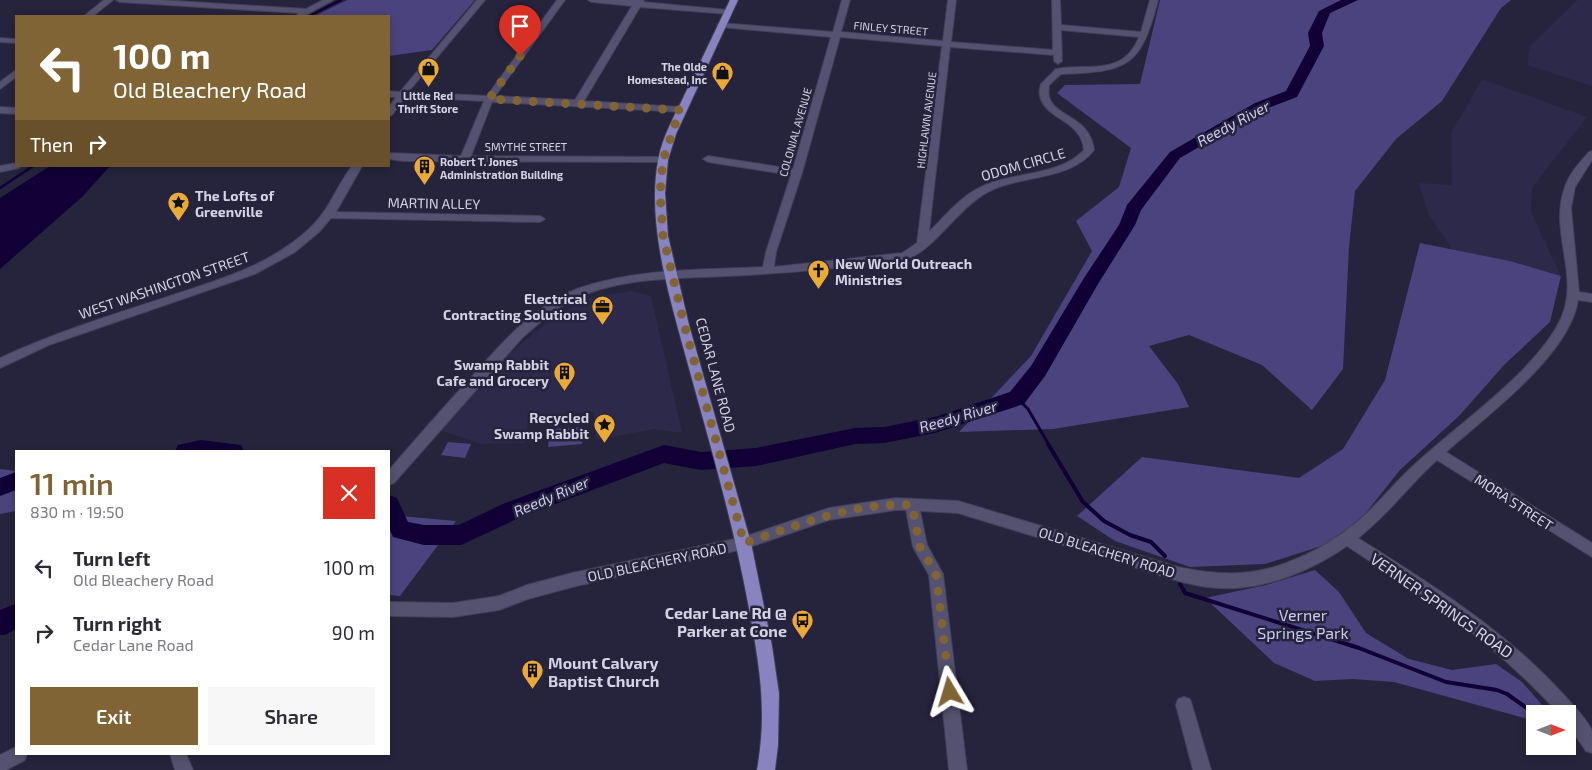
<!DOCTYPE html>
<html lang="en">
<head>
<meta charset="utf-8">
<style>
	:root { --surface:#fff; --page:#f7f7f7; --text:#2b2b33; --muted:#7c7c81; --accent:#816435 }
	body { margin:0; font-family:"Exo 2",sans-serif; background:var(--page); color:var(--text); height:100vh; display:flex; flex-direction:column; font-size:19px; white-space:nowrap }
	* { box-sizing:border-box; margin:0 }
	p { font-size:16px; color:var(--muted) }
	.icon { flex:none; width:28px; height:28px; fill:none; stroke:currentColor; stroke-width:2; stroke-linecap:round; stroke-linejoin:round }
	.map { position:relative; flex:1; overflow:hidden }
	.panel { position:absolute; left:15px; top:450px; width:375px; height:305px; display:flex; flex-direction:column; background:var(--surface); border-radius:0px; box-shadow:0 2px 8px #0003 }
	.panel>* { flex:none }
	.top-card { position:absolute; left:15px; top:15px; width:375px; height:152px; border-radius:0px; box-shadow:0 2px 8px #0003; background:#816435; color:#fff; overflow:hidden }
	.needle { width:32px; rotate:90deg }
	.buttons { position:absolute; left:1526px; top:705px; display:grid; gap:10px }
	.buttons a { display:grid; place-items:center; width:50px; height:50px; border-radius:0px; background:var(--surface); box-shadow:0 2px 8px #0003; font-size:25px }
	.pin { position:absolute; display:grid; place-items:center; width:42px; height:42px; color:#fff; margin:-51px -21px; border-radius:50% 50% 50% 0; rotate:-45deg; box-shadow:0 0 5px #0007 }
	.pin .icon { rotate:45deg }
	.me { position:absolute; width:55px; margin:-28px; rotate:353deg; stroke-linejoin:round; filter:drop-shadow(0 0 4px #0008) }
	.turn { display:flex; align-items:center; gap:18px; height:105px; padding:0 15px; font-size:22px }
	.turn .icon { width:65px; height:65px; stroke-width:2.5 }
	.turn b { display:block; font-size:35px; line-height:42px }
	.then { display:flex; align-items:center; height:48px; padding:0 15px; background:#0003; gap:10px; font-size:19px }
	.round { display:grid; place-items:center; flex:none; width:52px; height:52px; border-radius:0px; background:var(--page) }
	.summary { display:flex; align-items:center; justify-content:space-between; height:85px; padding:0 15px }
	h1 { font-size:30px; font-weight:600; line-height:38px; color:var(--accent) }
	.cta { display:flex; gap:10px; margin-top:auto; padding:10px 15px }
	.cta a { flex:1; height:58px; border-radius:0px; background:var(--accent); color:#fff; font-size:20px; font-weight:600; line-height:58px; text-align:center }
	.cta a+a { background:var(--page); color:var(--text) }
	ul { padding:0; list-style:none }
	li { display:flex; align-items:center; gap:15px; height:65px; padding:0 15px }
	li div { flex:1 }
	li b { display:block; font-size:19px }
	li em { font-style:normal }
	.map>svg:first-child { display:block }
	.built { fill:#2d294a }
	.green { fill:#4b437d }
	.water { fill:#100035 }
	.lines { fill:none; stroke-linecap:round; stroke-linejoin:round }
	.stream-far2 { stroke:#100035; stroke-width:2.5 }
	.stream-far1 { stroke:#100035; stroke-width:3 }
	.stream { stroke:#100035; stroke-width:4 }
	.river { fill:#100035; fill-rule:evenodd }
	.minor-casing { stroke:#423f56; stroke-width:2 }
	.major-casing { stroke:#423f56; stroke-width:2 }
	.minor { fill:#545270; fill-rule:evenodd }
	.major { fill:#8983bf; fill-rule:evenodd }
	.route { stroke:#816435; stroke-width:9; stroke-dasharray:0 16.2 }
	.labels { text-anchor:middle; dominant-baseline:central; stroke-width:5; stroke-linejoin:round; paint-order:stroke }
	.far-street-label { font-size:11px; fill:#d4d3e5; stroke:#26233d }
	.far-poi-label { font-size:11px; font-weight:bold; fill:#d4d3e5; stroke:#26233d; text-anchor:end }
	.street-label { font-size:14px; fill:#d4d3e5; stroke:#26233d }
	.poi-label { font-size:14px; font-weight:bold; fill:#d4d3e5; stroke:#26233d; text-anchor:end }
	.water-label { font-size:15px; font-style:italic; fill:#cdcbf1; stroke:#26233d }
	.near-street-label { font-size:16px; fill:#d4d3e5; stroke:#26233d }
	.near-poi-label { font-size:16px; font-weight:bold; fill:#d4d3e5; stroke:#26233d; text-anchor:end }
	.near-park-label { font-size:16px; fill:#cccaf0; stroke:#26233d }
</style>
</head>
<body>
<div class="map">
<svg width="1592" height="770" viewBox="0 0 1592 770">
	<rect width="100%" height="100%" fill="#26233d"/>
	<g class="built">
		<polygon points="1578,0 1592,0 1592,86 1527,65 1531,45"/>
		<polygon points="1482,79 1587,117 1532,188 1531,212 1561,276 1510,261 1453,250 1429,215 1419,183 1452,185 1451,133"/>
		<polygon points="631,291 651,296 682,433 654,429 596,440 594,412 528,418 526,443 481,444 440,430 509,354 550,320 590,298"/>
	</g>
	<g class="green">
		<polygon points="347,0 475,0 432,50 389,56 389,16 315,16"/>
		<polygon points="1160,0 1511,0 1501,8 1442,101 1396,139 1355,191 1349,247 1343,369 1312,410 1262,365 1189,335 1149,346 1178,384 1189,407 1053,429 959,432 1031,356 1092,251 1076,221 1119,187 1131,148 1057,93 1065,85 1140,84"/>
		<polygon points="1420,243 1510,261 1561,276 1550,322 1504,365 1460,415 1400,470 1346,538 1265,564 1190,567 1115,541 1077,516 1142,457 1299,478 1343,449 1385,380"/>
		<polygon points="584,427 582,444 548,447 550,429"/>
		<polygon points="448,442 471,444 465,458 441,455"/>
		<polygon points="0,469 16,471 16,511 0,514"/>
		<polygon points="389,515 456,521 400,596 389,595"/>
		<polygon points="1315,570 1339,592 1366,633 1409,659 1452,670 1496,664 1522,682 1550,714 1535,714 1535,721 1394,682 1353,679 1315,681 1274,663 1205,598 1266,585"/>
	</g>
	<g class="water">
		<polygon points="50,166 110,166 82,197 0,269 0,198"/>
		<polygon points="15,604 16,629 5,635 0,635 0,610"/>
	</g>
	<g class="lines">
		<g class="stream-far2">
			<polyline points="309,16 341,0"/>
			<polyline points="0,188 33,166"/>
		</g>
		<polyline class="stream-far1" points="1017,398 1028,409 1049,445"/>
		<g class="stream">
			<polyline points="1048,444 1083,502 1104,521 1130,535 1151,542 1165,556"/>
			<polyline points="1180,584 1185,593 1359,648 1446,682 1497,690 1507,694 1535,714"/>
		</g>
		<g class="river">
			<polygon points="1341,0 1358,0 1330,13 1322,33 1324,46 1297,97 1265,109 1180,158 1141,210 1135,225 1098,284 1045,376 1024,404 935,433 884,443 855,444 756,466 701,470 664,463 521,517 461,545 424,545 393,537 389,528 389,495 397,498 408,522 424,525 459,525 505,503 664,445 701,452 756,448 855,428 884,427 935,417 1010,392 1031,366 1084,278 1119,225 1127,205 1170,152 1255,103 1286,91 1310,46 1308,33 1319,11"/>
			<polygon points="201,440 241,445 244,451 175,451 178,445"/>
			<polygon points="16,472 16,490 0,496 0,478"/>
		</g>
		<defs>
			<g id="minor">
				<polygon points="104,0 113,0 93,16 84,16"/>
				<polygon points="116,0 160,0 306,9 323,0 333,0 304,16 297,16 298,13 120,2"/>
				<polygon points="477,0 485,0 408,92 487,96 557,0 565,0 495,96 575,100 632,6 592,2 588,0 644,0 643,2 728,10 732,12 728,14 640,7 584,101 680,107 683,108 683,112 492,102 471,156 663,157 666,158 666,162 403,161 389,159 389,153 461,156 484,101 405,97 392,115 389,116 389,107 396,97 389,97 389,91 400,92"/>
				<path d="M842 0H850L841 32 943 41 948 0H956L951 42 1053 50 1052 0H1060L1061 25 1141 32 1150 0H1158C1141 66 1129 72 1061 74L1049 85C1049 88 1048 93 1049 97 1056 118 1090 116 1094 150 1071 180 1026 175 994 189 960 203 934 252 906 259 891 263 873 263 857 265 806 272 755 275 703 277 660 279 612 280 573 300 554 309 538 324 522 338L394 483 389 485V470C415 440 440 411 467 382 501 344 536 301 586 286 643 268 705 270 763 267L766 252 791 175 708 162 703 159 708 156 793 169 831 37 721 27 717 25 721 23 833 32ZM1061 30 1139 37C1123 77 1088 63 1056 69L1041 84C1040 87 1039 93 1040 96 1045 120 1081 119 1084 150 1061 175 1018 172 988 184 963 193 947 214 929 232L950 47 1054 55V61L1058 64 1062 61ZM840 37 942 46 917 243 902 253 774 267 776 252 802 173Z"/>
				<polygon points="0,38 16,39 16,43 0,42"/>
				<polygon points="16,70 16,77 0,89 0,82"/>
				<polygon points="0,107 16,108 16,114 0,113"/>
				<path d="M1592 151V160L1575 187 1571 208 1579 292 1592 294V302L1578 300C1570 355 1486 416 1446 452L1592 543V557L1437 460C1409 485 1388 515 1358 538 1431 584 1505 630 1564 695 1571 703 1588 720 1592 731 1592 737 1592 747 1592 753L1586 751 1568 725V714H1559C1498 645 1423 596 1347 546 1315 568 1276 585 1237 588 1196 591 1154 573 1115 561 1063 545 1010 529 958 513L920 511 927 545 943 574 967 770H949L929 575 913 547 906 510H896L829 520 744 549 572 587 528 599 499 610 453 617 389 616V602L453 603 499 596 527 585 572 573 744 537 829 508 896 498 958 501 1178 567C1215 575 1250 577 1286 563 1308 555 1330 543 1348 529 1373 511 1391 486 1413 466 1455 426 1540 369 1562 316 1579 275 1550 232 1564 190 1568 175 1579 163 1589 152Z"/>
				<polygon points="16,163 16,166 21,166 19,168 0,172 0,166"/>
				<path d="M352 166H362L336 212 540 216 545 219 540 222 331 218 319 232 295 252 255 274 49 345 0 368V358C54 333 111 315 167 297 218 280 270 266 310 228 329 211 336 187 352 166Z"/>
				<polygon points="1184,697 1190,699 1192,705 1211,770 1193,770 1176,705 1178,699"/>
				<polygon points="16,747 16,754 27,754 25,760 6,770 0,770 0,755"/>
				<polygon points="170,754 186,754 193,770 175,770"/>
			</g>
			<path id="major" d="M730 0H738L676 134 668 160 665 193 668 236 689 325 751 543 772 646 779 694 778 745 775 770H757C768 709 759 663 748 603 732 517 707 434 684 350 668 292 647 221 658 161 662 137 675 115 685 94 700 63 715 31 730 0Z"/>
		</defs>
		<use href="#minor" class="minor-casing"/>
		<use href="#major" class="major-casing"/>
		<use href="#minor" class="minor"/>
		<use href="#major" class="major"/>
	</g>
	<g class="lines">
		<path class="route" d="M520 56 489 99 680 110 663 160 660 193 663 236 684 324 744 543C799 525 853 502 912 505L920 547 936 574 950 692"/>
	</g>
	<defs>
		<symbol id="shop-pin" viewBox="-11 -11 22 30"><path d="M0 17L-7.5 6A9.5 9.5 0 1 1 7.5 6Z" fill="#eaaa38" stroke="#26233d"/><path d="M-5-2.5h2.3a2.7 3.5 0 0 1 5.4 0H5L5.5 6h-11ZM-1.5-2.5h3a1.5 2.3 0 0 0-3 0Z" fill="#111"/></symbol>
		<symbol id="building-pin" viewBox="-11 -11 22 30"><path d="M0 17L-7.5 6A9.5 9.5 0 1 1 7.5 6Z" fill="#eaaa38" stroke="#26233d"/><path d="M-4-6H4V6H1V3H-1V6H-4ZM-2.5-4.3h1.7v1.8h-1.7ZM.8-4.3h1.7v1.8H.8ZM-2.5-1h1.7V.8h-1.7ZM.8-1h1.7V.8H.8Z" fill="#111"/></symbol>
		<symbol id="sight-pin" viewBox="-11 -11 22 30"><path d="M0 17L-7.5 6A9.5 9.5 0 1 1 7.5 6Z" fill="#eaaa38" stroke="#26233d"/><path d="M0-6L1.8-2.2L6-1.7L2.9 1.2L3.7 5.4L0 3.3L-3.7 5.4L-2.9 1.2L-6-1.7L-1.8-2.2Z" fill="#111"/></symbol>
		<symbol id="church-pin" viewBox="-11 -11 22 30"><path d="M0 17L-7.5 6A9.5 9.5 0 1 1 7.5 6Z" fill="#eaaa38" stroke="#26233d"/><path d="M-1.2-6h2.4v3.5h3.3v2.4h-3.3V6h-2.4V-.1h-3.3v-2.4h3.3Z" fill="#111"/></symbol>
		<symbol id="office-pin" viewBox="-11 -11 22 30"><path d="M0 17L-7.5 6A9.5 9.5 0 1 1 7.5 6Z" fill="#eaaa38" stroke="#26233d"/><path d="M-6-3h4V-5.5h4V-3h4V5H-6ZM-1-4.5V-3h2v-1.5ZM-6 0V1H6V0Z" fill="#111"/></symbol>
		<symbol id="bus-pin" viewBox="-11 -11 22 30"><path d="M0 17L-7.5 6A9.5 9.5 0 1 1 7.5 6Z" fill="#eaaa38" stroke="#26233d"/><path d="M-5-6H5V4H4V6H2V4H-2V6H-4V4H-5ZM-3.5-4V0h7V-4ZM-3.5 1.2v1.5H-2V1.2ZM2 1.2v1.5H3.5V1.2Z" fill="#111"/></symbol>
	</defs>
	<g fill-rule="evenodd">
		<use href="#shop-pin" x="416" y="56" width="25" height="34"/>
		<use href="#shop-pin" x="710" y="60" width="25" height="34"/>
		<use href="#building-pin" x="412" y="154" width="25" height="34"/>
		<use href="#sight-pin" x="166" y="190" width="25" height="34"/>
		<use href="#church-pin" x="806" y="258" width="25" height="34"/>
		<use href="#office-pin" x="590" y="294" width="25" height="34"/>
		<use href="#building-pin" x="552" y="360" width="25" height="34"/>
		<use href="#sight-pin" x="592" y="412" width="25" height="34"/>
		<use href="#bus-pin" x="790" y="608" width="25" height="34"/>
		<use href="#building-pin" x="520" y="658" width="25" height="34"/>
	</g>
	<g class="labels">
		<g class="far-street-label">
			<text transform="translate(891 28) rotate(5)">FINLEY STREET</text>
			<text transform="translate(926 120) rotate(-83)">HIGHLAWN AVENUE</text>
			<text transform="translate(795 132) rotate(-74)">COLONIAL AVENUE</text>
			<text x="526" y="146">SMYTHE STREET</text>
		</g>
		<g class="far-poi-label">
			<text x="707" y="66">The Olde<tspan x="707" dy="13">Homestead, Inc</tspan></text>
			<text x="428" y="95" text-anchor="middle">Little Red<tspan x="428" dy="13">Thrift Store</tspan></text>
			<text x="440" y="161" text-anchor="start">Robert T. Jones<tspan x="440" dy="13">Administration Building</tspan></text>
		</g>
		<g class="street-label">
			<text transform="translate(1023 164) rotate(-16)">ODOM CIRCLE</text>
			<text transform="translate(434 203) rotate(1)">MARTIN ALLEY</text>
			<text transform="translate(164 285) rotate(-19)">WEST WASHINGTON STREET</text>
			<text transform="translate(716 375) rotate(75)">CEDAR LANE ROAD</text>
			<text transform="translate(1514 502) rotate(33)">MORA STREET</text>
			<text transform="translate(1107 552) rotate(17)">OLD BLEACHERY ROAD</text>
			<text transform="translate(657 562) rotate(-12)">OLD BLEACHERY ROAD</text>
		</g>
		<g class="poi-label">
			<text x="195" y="195" text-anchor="start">The Lofts of<tspan x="195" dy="16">Greenville</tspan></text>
			<text x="835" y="263" text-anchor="start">New World Outreach<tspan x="835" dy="16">Ministries</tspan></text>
			<text x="587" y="298">Electrical<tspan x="587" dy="16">Contracting Solutions</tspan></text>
			<text x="549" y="364">Swamp Rabbit<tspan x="549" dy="16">Cafe and Grocery</tspan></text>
			<text x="589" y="417">Recycled<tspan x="589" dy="16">Swamp Rabbit</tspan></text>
		</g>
		<g class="water-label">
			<text transform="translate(1233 123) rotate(-28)">Reedy River</text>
			<text transform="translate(958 416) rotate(-16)">Reedy River</text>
			<text transform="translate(551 496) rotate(-23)">Reedy River</text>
		</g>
		<g class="near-street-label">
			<text transform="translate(1442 605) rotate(35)">VERNER SPRINGS ROAD</text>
		</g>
		<g class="near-poi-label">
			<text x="787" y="612">Cedar Lane Rd @<tspan x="787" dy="18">Parker at Cone</tspan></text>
			<text x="548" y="662" text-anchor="start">Mount Calvary<tspan x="548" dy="18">Baptist Church</tspan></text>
		</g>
		<g class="near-park-label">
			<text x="1303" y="614">Verner<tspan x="1303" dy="18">Springs Park</tspan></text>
		</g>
	</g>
</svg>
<div class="buttons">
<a><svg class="needle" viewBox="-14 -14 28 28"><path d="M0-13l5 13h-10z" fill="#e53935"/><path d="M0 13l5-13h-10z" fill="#7c7c81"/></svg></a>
</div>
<div class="pin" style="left:520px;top:56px;background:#d93025"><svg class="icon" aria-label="arrive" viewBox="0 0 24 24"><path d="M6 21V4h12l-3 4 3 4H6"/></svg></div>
<svg class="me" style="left:950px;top:692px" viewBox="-20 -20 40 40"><path d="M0-17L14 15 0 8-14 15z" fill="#816435" stroke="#fff" stroke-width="4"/></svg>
<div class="top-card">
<div class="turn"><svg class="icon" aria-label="left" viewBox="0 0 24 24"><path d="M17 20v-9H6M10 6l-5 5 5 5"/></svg><div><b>100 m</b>Old Bleachery Road</div></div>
<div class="then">Then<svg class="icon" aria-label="right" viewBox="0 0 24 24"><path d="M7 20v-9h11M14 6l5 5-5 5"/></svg></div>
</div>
<section class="panel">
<div class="summary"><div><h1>11 min</h1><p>830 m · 19:50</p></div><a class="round" style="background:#d93025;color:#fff"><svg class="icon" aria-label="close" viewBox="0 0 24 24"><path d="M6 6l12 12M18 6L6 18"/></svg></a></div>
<ul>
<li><svg class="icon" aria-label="left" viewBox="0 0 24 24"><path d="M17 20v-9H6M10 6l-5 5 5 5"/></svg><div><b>Turn left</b><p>Old Bleachery Road</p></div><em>100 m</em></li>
<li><svg class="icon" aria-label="right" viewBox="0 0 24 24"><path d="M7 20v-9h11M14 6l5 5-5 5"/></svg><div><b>Turn right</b><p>Cedar Lane Road</p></div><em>90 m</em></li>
</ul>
<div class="cta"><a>Exit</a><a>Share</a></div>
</section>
</div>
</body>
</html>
